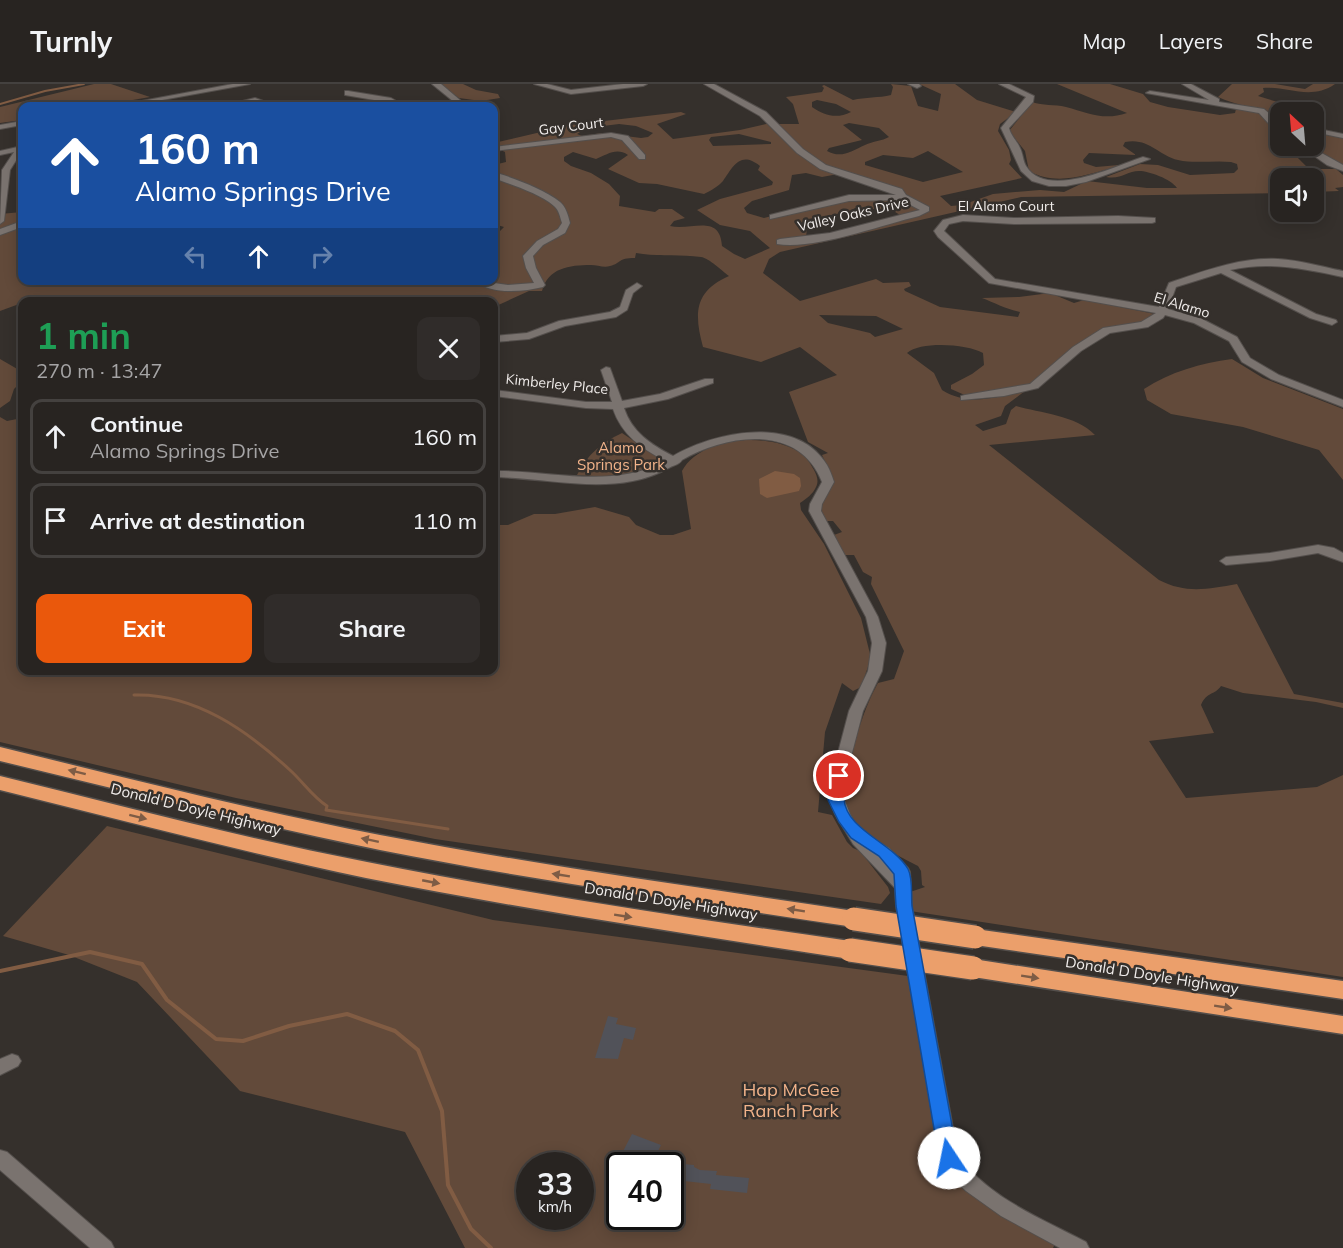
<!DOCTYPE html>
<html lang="en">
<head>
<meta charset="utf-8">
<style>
	:root { --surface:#282421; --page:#302c2a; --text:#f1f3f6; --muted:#a5a4a5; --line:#44413f; --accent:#ea580c }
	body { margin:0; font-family:Mulish,sans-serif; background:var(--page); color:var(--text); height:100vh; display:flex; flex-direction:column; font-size:22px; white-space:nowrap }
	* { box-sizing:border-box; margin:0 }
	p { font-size:20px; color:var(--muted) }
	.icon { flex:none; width:33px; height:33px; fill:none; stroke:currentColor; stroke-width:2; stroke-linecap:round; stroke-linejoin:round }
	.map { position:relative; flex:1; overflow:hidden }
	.drawer { position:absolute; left:18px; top:213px; width:480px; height:378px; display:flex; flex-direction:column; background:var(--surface); border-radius:12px; box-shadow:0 3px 15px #0003,0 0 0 2px var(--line) }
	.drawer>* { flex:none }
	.top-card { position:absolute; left:18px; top:18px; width:480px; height:183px; border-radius:12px; box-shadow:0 3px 15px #0003,0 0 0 2px var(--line); background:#1a4fa0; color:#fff; overflow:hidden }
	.needle { width:39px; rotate:334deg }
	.buttons { position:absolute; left:1270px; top:18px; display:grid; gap:12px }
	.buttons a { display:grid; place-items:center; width:54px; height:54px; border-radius:12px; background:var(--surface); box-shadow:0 3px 15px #0003,0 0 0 2px var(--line); font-size:30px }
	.speed { position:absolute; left:516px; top:1068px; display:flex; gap:12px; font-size:30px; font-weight:700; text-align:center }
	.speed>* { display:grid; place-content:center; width:78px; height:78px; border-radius:50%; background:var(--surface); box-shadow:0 3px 15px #0003,0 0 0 2px var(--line); line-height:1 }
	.speed small { font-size:15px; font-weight:400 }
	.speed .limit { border:3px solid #111; border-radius:9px; background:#fff; color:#111 }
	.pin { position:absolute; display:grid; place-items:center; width:51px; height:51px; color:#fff; margin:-26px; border:3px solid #fff; border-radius:50%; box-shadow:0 2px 6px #0007 }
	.me { position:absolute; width:66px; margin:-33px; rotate:349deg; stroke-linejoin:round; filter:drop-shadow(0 0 4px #0008) }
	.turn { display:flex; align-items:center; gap:21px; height:126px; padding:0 18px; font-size:27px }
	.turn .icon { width:78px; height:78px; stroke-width:2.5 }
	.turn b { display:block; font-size:42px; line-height:51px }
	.lanes { display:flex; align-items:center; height:57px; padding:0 18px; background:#0003; justify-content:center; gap:30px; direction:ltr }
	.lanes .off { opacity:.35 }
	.round { display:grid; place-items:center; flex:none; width:63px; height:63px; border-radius:12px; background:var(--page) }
	.overview { display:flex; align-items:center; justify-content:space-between; height:102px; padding:0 18px }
	h1 { font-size:36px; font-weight:700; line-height:45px; color:#1e9e55 }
	.primary-button { display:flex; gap:12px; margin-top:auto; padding:12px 18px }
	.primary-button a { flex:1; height:69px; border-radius:12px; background:var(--accent); color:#fff; font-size:24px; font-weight:700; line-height:69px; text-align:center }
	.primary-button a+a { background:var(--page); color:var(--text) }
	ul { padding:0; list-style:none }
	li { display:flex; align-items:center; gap:18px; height:75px; margin:0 12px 9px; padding:0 6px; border:3px solid var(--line); border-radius:12px }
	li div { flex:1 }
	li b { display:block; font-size:22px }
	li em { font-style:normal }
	header { display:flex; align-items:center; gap:36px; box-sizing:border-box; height:84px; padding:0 30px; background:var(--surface); border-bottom:2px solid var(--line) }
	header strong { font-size:28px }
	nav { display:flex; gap:33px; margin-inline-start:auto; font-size:21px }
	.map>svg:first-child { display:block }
	.green { fill:#624a3a; fill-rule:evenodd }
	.water { fill:#815c43 }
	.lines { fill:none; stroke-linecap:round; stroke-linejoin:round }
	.stream-far2 { stroke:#815c43; stroke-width:2 }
	.stream-far1 { stroke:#815c43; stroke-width:3 }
	.stream { stroke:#815c43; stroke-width:4 }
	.building { fill:#515259 }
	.minor-casing { stroke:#544f4c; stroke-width:2 }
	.highway-casing { stroke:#544f4c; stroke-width:3 }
	.minor { fill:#7a736f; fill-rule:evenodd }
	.highway { fill:#eb9f6b; fill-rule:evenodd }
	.highway-bridge-casing { stroke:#544f4c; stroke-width:26; stroke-linecap:butt }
	.highway-bridge { stroke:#eb9f6b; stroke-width:23 }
	.oneway { fill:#7e5c45 }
	.route { fill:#1a73e8; stroke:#114b97; stroke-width:1.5 }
	.labels { text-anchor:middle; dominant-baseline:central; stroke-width:5; stroke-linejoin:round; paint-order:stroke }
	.far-street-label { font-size:14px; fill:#f0ecea; stroke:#35302c }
	.park-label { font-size:15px; fill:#f2b38a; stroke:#35302c }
	.street-label { font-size:15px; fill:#f0ecea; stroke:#35302c }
	.near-park-label { font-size:18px; fill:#f2b38a; stroke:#35302c }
</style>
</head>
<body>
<header>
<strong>Turnly</strong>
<nav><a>Map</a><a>Layers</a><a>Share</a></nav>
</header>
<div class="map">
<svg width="1343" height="1164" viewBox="0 0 1343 1164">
	<rect width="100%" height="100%" fill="#35302c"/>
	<g class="green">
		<polygon points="94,0 111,0 150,13 98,22 22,22 22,36 0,39 0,23"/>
		<polygon points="439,0 463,0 476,6 498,10 500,14 481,17 459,14"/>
		<path d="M891 0 911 2 918 22 938 27 941 10 919 0H955L977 16 1016 28 1000 40 998 47 1009 66 1011 76 1009 80 1022 94 940 112 951 122 962 121 993 110 1040 106 1064 108 1087 97 1147 104H1177C1171 95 1149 87 1139 87 1127 87 1121 96 1106 93L1140 80 1158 81 1190 91 1234 89 1238 85 1237 80 1231 78C1214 76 1195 80 1178 76 1158 71 1148 53 1125 58L1123 62 1136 71 1089 69 1083 76 1084 79 1096 83 1119 81 1116 83C1087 90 1058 103 1029 87L1025 67 1009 47 1032 18C1043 22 1054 20 1066 23 1088 29 1104 37 1127 29L1057 0H1110L1143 10 1150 18 1168 23 1220 31 1235 29 1236 25 1231 22 1268 30 1281 36V62H1300V67L1296 72 1309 85H1336L1343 91V103L1335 104 1339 107 1314 108V94H1281V109L1021 113 780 168 769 175 763 189 800 217 876 195 883 199 909 198 911 202 904 205 905 207 940 223 1018 233 1020 228C1006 225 995 219 982 214L1019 213 1050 209 1074 219 1084 216 1155 230 1138 240 1107 244 1033 300 967 312 951 305V301L972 290 984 281 983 269C967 260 921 257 907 269L934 289 942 306C969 323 996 313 1025 307L1005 322 1001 332 975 341 983 347 1006 340 1011 326 1016 322C1040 329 1076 331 1095 351L989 361 1159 496C1186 510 1208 505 1237 500L1294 610 1343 619V624L1316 618 1243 609 1221 602C1214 612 1207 607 1201 621L1214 649 1149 657 1186 714 1317 703 1343 691V893L910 827V808L925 803 922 801 921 787 918 782C888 766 842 746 844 703 844 691 849 679 852 667 859 644 866 620 878 599L894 595 904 567 871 500 872 493 863 488 854 471H845L834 451 842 448 833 437H827L822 433 818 423 833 394 822 371 828 369 808 358 789 308 837 291 800 263 761 278 703 263C694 230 694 207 729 192 722 187 709 174 701 173 679 170 658 173 636 169L635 174C617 174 622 179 610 182 604 184 597 181 591 181 569 181 548 184 542 207H529L494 223V218L30 216 0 227V130L22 128V196H494V153L504 143 494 140V81L506 78 505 68 494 63V59L541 48 553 43 681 28 686 30 657 40 673 55 740 46 766 40H799L793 20 786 13 822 8 824 4 822 2 824 1 853 16C865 13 879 14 891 11L893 3ZM817 16 836 20 851 28C837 35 825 32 812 23V18ZM849 39 879 44 889 53C882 57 873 57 865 61 852 67 841 75 827 67L829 64 862 56 843 41ZM619 40 636 42 653 49 648 53 641 54 602 49 582 52 577 50 587 44ZM739 50 771 58V60L713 62 709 56 711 53ZM928 67 963 88 923 98 865 81V78L883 71 913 74ZM573 68 596 75C607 71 616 63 628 71L608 85 639 99 657 100 704 110C710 107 719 102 723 97 733 83 740 66 760 82L758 86 773 98 772 101 720 115 697 126 720 141 750 147 770 164 745 175 734 170 722 162C720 129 691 147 670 142L674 137 685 134 672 125H659L655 128 619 122 620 112 609 100 591 89 571 82 564 77V73ZM806 89 822 93 838 90 896 110 854 111 764 134 747 129 744 124 752 117 789 106 792 91ZM855 124 892 126 900 131 925 129 783 160 806 154 807 143 803 139 808 135 848 128ZM819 231 876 232 903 245 875 253 870 249 828 239Z"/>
		<path d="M1232 0H1275L1305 5 1313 0H1335C1311 17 1287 2 1263 4L1264 8 1258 12 1294 23 1291 25 1300 28H1281V33C1260 24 1238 22 1218 13Z"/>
		<polygon points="1314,48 1343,53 1343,82 1310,62 1314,62"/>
		<polygon points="0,275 19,286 18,289 22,292 22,297 14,305 10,317 0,324"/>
		<path d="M1232 275 1263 294 1343 325V396L1319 366 1243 343 1171 330 1147 316 1144 305C1170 288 1201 279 1232 275Z"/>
		<path d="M0 333 7 337 22 334V586H494V441H508L534 430H555L595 423 629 433 636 441 660 451H673L691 445 682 387C701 352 768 348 799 368 806 372 810 379 814 386 817 392 819 397 816 403 813 410 806 415 800 419L801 426 824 460 861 534 871 574 861 603 853 607 842 599 825 648 818 728 832 731 847 758 853 764 860 767 888 803 890 809 881 820 435 755 236 714 0 658Z"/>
		<path d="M622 349 661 375 662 380C632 391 610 394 577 391 588 370 601 359 622 349Z"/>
		<path d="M107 742 493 836 908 892 941 1067 962 1104 1055 1160 1053 1164H465L405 1048 240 1007 137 898 69 871 3 852ZM530 1082H580V1132H530ZM620 1082H670V1132H620Z"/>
	</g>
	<polygon class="water" points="775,387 794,390 800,394 801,402 799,407 767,414 760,410 759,395"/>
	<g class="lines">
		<polyline class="stream-far2" points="0,20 45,7 84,0"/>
		<path class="stream-far1" d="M134 611C195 609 248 647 291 687 303 698 313 713 327 722L326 726 448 745"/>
		<polyline class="stream" points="0,887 90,868 142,880 167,916 216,955 243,957 289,942 347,930 395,947 418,966 442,1027 448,1101 471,1145 491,1164"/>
	</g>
	<g class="building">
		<polygon points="608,932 618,934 616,940 636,944 633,956 624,954 618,975 595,974"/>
		<polygon points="632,1050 661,1061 651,1082 629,1082 630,1079 619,1075"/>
		<polygon points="683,1080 694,1081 694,1083 700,1086 717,1087 716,1091 749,1094 747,1109 710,1105 711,1100 675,1096 677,1084 681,1085"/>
	</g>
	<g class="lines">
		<defs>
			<g id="minor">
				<polygon points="233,0 250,0 129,22 115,22"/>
				<polygon points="432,0 441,0 467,22 459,22"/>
				<polygon points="534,0 547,0 571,6 623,0 647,0 643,2 571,10"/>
				<path d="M704 0H714L766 28 803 65 826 81 902 105 906 111 929 123V127L919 132C881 141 815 166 777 160V156L780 155 830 149 920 126 901 116 849 117 770 135V131L849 111H896L820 85 797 69 760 32Z"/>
				<polygon points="908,0 919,0 921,2 917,4"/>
				<path d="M999 0H1009L1034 12 1033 18 1009 44C1011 52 1017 57 1020 64 1023 70 1023 77 1026 82 1047 116 1115 82 1143 73L1150 75 1086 98 1066 102H1049L1032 97 1021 87 1001 44 1026 13Z"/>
				<polygon points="1182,0 1191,0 1219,15 1219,18 1264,25 1281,40 1281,46 1269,40 1259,29 1146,9 1150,7 1209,16"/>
				<polygon points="348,7 391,14 405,22 396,22 386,18 345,11 345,7"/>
				<path d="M255 14 277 22C268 23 260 18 252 19 242 20 233 23 222 22Z"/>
				<polygon points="22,37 22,41 0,45 0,41"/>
				<polygon points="1314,44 1343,50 1343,54 1314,48"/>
				<polygon points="611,49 628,52 645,71 645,75 639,75 622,56 611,53 494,67 494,63"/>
				<polygon points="22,62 22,67 10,86 4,137 0,140 2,86 14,68 0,71 0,67"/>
				<polygon points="1300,62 1309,62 1343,81 1343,87 1327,81"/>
				<path d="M494 88C513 94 544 105 560 118 566 123 568 131 570 139L565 149 543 161 533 172 536 184 545 201 543 203C522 208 491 211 473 196L508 201 534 199 526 184 523 172 537 157 558 145 562 139C560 133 559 126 554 122 539 109 511 101 494 94Z"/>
				<path d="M963 131 1014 134 1118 132 1155 134V138L1152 139 1014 140 963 137 949 140 944 147 995 195 1159 223 1169 199C1204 187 1241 173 1278 175 1300 176 1322 183 1343 187V193C1304 185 1270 177 1230 186L1316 230 1336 236 1337 238 1332 241 1310 234 1221 189 1176 203 1168 225 1202 235 1237 253 1250 274 1279 291 1343 316V323L1271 295 1242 278 1229 257 1194 239 1165 231 1163 234 1148 243 1110 249 1081 267 1038 304 1004 312 961 316V312L965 311 1030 300 1073 263 1103 244 1141 238 1156 229 989 199 938 153 934 147 943 136Z"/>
				<polygon points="22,137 22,143 0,151 0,145"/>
				<polygon points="637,199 642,202 633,209 627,226 616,233 565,242 529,255 494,258 494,252 527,249 559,237 610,228 620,223 626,206"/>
				<path d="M606 283 610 284 622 317 660 310 705 295H713V299L668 315 624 324C632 348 650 360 673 372 714 348 796 330 827 381 830 386 832 392 834 398L822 420 821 427 878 533 886 559 882 587 863 627 843 703 845 717 850 730 859 746 889 764 908 784 910 788 912 822 958 1071C988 1114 1041 1134 1086 1158L1089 1164H1060L1001 1132 966 1107 952 1094 940 1074 896 822 895 804 853 760 835 730 830 717 829 703 849 627 868 587 872 559 866 533 809 427 810 420 822 398C799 339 727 350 682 376 679 381 673 381 667 385 615 413 550 394 494 393V387C552 386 611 406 665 377 641 364 622 351 613 325L586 324 494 312V306L586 318H612L601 286Z"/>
				<polygon points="1318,461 1334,464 1343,469 1343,478 1318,469 1270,477 1226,481 1220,477 1226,473 1270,469"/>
				<polygon points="12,970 18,972 21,977 18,982 0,991 0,975"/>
				<polygon points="0,1066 7,1068 111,1158 114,1164 90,1164 0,1086"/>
			</g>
			<g id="highway">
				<path d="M0 663C126 694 252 726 380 751 537 781 696 803 854 827L862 829 865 835 862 841 854 843C696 819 537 797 380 766 252 740 126 707 0 677Z"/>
				<path d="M0 692C122 722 243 754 367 778 527 810 688 834 850 857L858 860 861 866 858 872 850 875C688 850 527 826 366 794 243 768 122 736 0 706Z"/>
				<polygon points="975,845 1343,897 1343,915 975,861 967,859 964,853 967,847"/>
				<polygon points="973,875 1343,932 1343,950 973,893 965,890 962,884 965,878"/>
			</g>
		</defs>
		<use href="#minor" class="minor-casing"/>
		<use href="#highway" class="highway-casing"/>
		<use href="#minor" class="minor"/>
		<use href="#highway" class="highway"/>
		<defs>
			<g id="highway-bridge">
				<polyline points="854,835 975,853"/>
				<polyline points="850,866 973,884"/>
			</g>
		</defs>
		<use href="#highway-bridge" class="highway-bridge-casing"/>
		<use href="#highway-bridge" class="highway-bridge"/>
	</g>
	<defs><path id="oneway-solid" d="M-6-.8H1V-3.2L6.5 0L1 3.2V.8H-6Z" transform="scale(1.5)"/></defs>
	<g class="oneway">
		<use href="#oneway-solid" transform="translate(77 688) rotate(-166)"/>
		<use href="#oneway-solid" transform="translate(138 733) rotate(14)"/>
		<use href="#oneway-solid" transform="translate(370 756) rotate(-168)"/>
		<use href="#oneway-solid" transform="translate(561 791) rotate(-171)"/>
		<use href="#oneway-solid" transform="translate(431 798) rotate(11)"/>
		<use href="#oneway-solid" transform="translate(796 826) rotate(-171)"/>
		<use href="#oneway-solid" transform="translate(623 832) rotate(9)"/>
		<use href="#oneway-solid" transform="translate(1030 893) rotate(9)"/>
		<use href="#oneway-solid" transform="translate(1223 923) rotate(9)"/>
	</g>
	<path class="route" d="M839 686 847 692C846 699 843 707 844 715 846 746 893 759 908 785 913 794 911 811 912 822L958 1074 955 1080 949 1082 942 1080 939 1074 896 822 894 790 879 772 851 754 839 738 828 716 832 692Z"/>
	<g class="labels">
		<g class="far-street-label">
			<text transform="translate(571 42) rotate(-7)">Gay Court</text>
			<text x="1006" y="122">El Alamo Court</text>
			<text transform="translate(853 130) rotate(-13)">Valley Oaks Drive</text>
			<text transform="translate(1182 221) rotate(17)">El Alamo</text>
			<text transform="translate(557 300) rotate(6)">Kimberley Place</text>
		</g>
		<g class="park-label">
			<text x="621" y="363">Alamo<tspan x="621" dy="17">Springs Park</tspan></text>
		</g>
		<g class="street-label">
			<text transform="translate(196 725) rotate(14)">Donald D Doyle Highway</text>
			<text transform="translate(671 817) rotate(9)">Donald D Doyle Highway</text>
			<text transform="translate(1152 891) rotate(9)">Donald D Doyle Highway</text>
		</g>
		<g class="near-park-label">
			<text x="791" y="1005">Hap McGee<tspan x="791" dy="21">Ranch Park</tspan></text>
		</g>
	</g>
</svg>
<div class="buttons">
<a><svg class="needle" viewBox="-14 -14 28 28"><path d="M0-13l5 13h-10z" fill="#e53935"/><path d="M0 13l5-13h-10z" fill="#a5a4a5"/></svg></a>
<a><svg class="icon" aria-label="sound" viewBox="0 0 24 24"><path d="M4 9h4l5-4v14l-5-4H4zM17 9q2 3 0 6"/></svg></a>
</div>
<div class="speed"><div>33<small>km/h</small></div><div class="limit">40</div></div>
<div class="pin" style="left:839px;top:692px;background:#d93025"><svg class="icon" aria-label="arrive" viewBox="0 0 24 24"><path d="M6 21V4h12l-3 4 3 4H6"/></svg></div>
<svg class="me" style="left:949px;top:1074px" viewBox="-20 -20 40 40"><circle r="19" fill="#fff"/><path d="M0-13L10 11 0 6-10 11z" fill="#1a73e8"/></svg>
<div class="top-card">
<div class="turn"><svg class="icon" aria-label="ahead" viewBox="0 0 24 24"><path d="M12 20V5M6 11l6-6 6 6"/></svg><div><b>160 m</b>Alamo Springs Drive</div></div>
<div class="lanes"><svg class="icon off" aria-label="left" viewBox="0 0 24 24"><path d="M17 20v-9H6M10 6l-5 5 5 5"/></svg><svg class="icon" aria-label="ahead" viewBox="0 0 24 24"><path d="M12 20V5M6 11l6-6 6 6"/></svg><svg class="icon off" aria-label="right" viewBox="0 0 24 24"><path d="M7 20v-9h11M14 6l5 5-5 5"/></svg></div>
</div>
<section class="drawer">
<div class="overview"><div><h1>1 min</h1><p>270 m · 13:47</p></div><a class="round"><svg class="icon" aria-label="close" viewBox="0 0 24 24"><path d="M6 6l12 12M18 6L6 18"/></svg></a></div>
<ul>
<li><svg class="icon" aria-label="ahead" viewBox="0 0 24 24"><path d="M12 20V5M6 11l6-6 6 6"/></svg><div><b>Continue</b><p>Alamo Springs Drive</p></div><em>160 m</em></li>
<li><svg class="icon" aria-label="arrive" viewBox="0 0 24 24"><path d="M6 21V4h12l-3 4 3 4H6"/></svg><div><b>Arrive at destination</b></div><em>110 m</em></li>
</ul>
<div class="primary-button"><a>Exit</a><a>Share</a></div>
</section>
</div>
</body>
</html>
